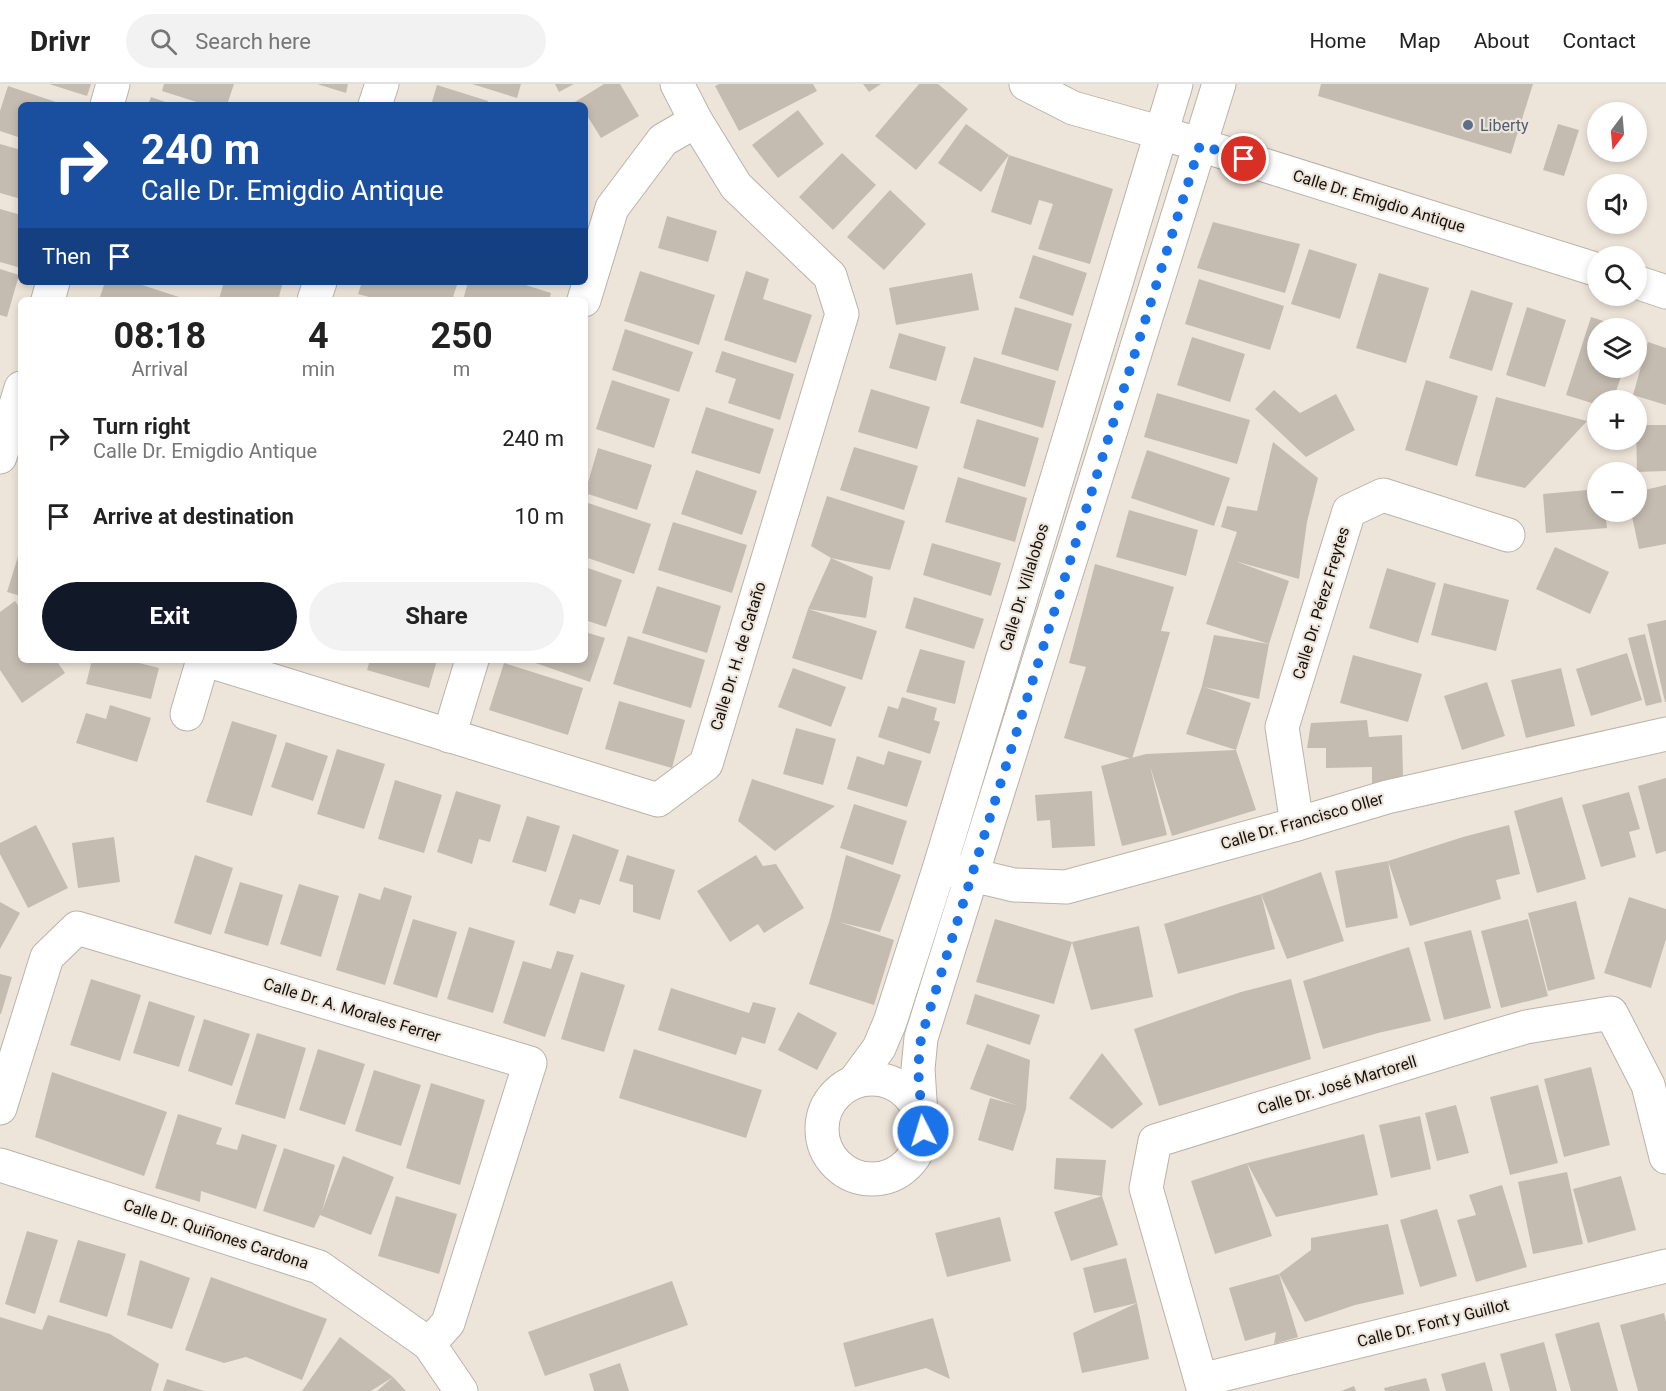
<!DOCTYPE html>
<html lang="en">
<head>
<meta charset="utf-8">
<style>
	:root { --surface:#fff; --page:#f2f2f2; --text:#222; --muted:#767676; --line:#e0e0e0; --accent:#111827 }
	body { margin:0; font-family:Roboto,sans-serif; background:var(--page); color:var(--text); height:100vh; display:flex; flex-direction:column; font-size:22px; white-space:nowrap }
	* { box-sizing:border-box; margin:0 }
	p { font-size:20px; color:var(--muted) }
	.icon { flex:none; width:33px; height:33px; fill:none; stroke:currentColor; stroke-width:2; stroke-linecap:round; stroke-linejoin:round }
	.map { position:relative; flex:1; overflow:hidden }
	.drawer { position:absolute; left:18px; top:213px; width:570px; height:366px; display:flex; flex-direction:column; background:var(--surface); border-radius:9px; box-shadow:0 3px 9px #0003 }
	.drawer>* { flex:none }
	.banner { position:absolute; left:18px; top:18px; width:570px; height:183px; border-radius:9px; box-shadow:0 3px 9px #0003; background:#1a4fa0; color:#fff; overflow:hidden }
	.needle { width:39px; rotate:196deg }
	.controls { position:absolute; left:1587px; top:18px; display:grid; gap:12px }
	.controls a { display:grid; place-items:center; width:60px; height:60px; border-radius:50%; background:var(--surface); box-shadow:0 3px 9px #0003; font-size:30px }
	.pin { position:absolute; display:grid; place-items:center; width:51px; height:51px; color:#fff; margin:-26px; border:3px solid #fff; border-radius:50%; box-shadow:0 2px 6px #0007 }
	.me { position:absolute; width:66px; margin:-33px; rotate:355deg; stroke-linejoin:round; filter:drop-shadow(0 0 4px #0008) }
	.turn { display:flex; align-items:center; gap:21px; height:126px; padding:0 24px; font-size:27px }
	.turn .icon { width:78px; height:78px; stroke-width:2.5 }
	.turn b { display:block; font-size:42px; line-height:51px }
	.then { display:flex; align-items:center; height:57px; padding:0 24px; background:#0003; gap:12px; font-size:22px }
	.eta { display:flex; justify-content:space-evenly; align-items:center; height:102px; text-align:center }
	.eta b { font-size:36px; font-weight:700; line-height:42px }
	.cta { display:flex; gap:12px; margin-top:auto; padding:12px 24px }
	.cta a { flex:1; height:69px; border-radius:36px; background:var(--accent); color:#fff; font-size:24px; font-weight:700; line-height:69px; text-align:center }
	.cta a+a { background:var(--page); color:var(--text) }
	ul { padding:0; list-style:none }
	li { display:flex; align-items:center; gap:18px; height:78px; padding:0 24px }
	li div { flex:1 }
	li b { display:block; font-size:22px }
	li em { font-style:normal }
	header { display:flex; align-items:center; gap:36px; box-sizing:border-box; height:84px; padding:0 30px; background:var(--surface); border-bottom:2px solid var(--line) }
	header strong { font-size:28px }
	nav { display:flex; gap:33px; margin-inline-start:auto; font-size:21px }
	.search { width:420px; height:54px; background:var(--page); display:flex; align-items:center; gap:15px; box-sizing:border-box; padding:0 21px; border-radius:33px; color:var(--muted); font-size:22px }
	.map>svg:first-child { display:block }
	.building { fill:#c5bcb1 }
	.lines { fill:none; stroke-linecap:round; stroke-linejoin:round }
	.minor-casing { stroke:#bbb3a8; stroke-width:35 }
	.minor { stroke:#fff; stroke-width:33 }
	.route { stroke:#1a73e8; stroke-width:10; stroke-dasharray:0 18 }
	.service-dot { fill:#5c6f8a; stroke:#eee5da; stroke-width:2 }
	.labels { text-anchor:middle; dominant-baseline:central; stroke-width:4.5; stroke-linejoin:round; paint-order:stroke }
	.service-label { font-size:16px; fill:#4e5e75; stroke:#eee5da; text-anchor:start }
	.street-label { font-size:16px; fill:#14110e; stroke:#eee5da }
</style>
</head>
<body>
<header>
<strong>Drivr</strong>
<div class="search"><svg class="icon" aria-label="search" viewBox="0 0 24 24"><circle cx="10" cy="10" r="6"/><path d="M15 15l6 6"/></svg>Search here</div>
<nav><a>Home</a><a>Map</a><a>About</a><a>Contact</a></nav>
</header>
<div class="map">
<svg width="1666" height="1307" viewBox="0 0 1666 1307">
	<rect width="100%" height="100%" fill="#eee5da"/>
	<g class="building">
		<polygon points="49,0 91,0 87,12"/>
		<polygon points="164,0 234,0 227,21 206,21 162,7"/>
		<polygon points="317,0 348,0 346,9"/>
		<polygon points="472,0 521,0 517,14"/>
		<polygon points="555,0 574,0 559,8"/>
		<polygon points="604,0 620,0 639,32 601,54 588,33 585,35 585,21 570,21"/>
		<polygon points="719,0 813,0 817,7 739,47 715,2"/>
		<polygon points="863,0 881,0 869,8"/>
		<polygon points="919,0 938,0 968,25 916,86 875,52"/>
		<polygon points="1321,0 1533,0 1511,70 1318,12"/>
		<polygon points="437,1 488,17 487,21 431,21"/>
		<polygon points="8,2 65,21 21,21 21,54 0,47 0,27"/>
		<polygon points="151,13 174,21 148,21"/>
		<polygon points="798,26 824,60 778,94 752,61"/>
		<polygon points="966,40 1009,71 981,108 938,79"/>
		<polygon points="1558,40 1579,46 1564,92 1543,86"/>
		<polygon points="0,60 21,66 21,115 0,109"/>
		<polygon points="842,69 876,101 833,146 799,113"/>
		<polygon points="1009,71 1113,105 1090,180 1038,165 1053,120 1039,116 1031,141 991,128"/>
		<polygon points="890,106 926,140 884,186 847,153"/>
		<polygon points="0,125 21,131 21,184 0,178"/>
		<polygon points="667,132 717,147 708,178 658,164"/>
		<polygon points="1213,138 1300,160 1285,209 1197,184"/>
		<polygon points="1309,165 1357,180 1340,235 1291,220"/>
		<polygon points="1033,171 1087,189 1073,232 1019,214"/>
		<polygon points="0,185 19,191 7,233 0,231"/>
		<polygon points="640,187 715,211 699,261 624,237"/>
		<polygon points="746,187 769,195 763,215 812,231 796,279 724,256"/>
		<polygon points="972,189 979,226 896,241 889,204"/>
		<polygon points="1379,189 1429,204 1406,279 1356,264"/>
		<polygon points="1199,195 1284,222 1270,266 1185,240"/>
		<polygon points="105,198 133,198 188,216 99,216"/>
		<polygon points="224,198 283,198 278,216 223,216 219,215"/>
		<polygon points="362,198 458,198 452,216 380,216 358,210"/>
		<polygon points="468,198 516,198 551,209 549,216 463,216"/>
		<polygon points="1471,206 1513,219 1492,287 1449,274"/>
		<polygon points="1015,223 1072,240 1058,287 1001,270"/>
		<polygon points="1527,223 1566,236 1545,303 1506,291"/>
		<polygon points="1591,233 1625,244 1598,244 1598,284 1624,284 1613,316 1598,316 1598,321 1566,311"/>
		<polygon points="625,245 693,268 679,308 612,286"/>
		<polygon points="899,249 946,263 936,297 889,284"/>
		<polygon points="1192,253 1245,270 1230,318 1177,301"/>
		<polygon points="1648,258 1666,264 1666,321 1633,311"/>
		<polygon points="722,267 794,290 780,336 728,319 736,295 715,288"/>
		<polygon points="974,273 1056,297 1043,344 960,319"/>
		<polygon points="612,296 670,315 654,364 596,345"/>
		<polygon points="1426,296 1478,312 1457,382 1405,366"/>
		<polygon points="871,305 930,323 917,365 858,348"/>
		<polygon points="1274,306 1300,329 1336,310 1355,346 1306,373 1255,325"/>
		<polygon points="1157,309 1250,336 1237,380 1144,353"/>
		<polygon points="1496,313 1587,337 1525,404 1475,392"/>
		<polygon points="706,323 774,345 760,390 691,369"/>
		<polygon points="977,335 1039,354 1025,403 963,384"/>
		<polygon points="1636,341 1666,341 1666,387 1637,388"/>
		<polygon points="1273,358 1318,394 1307,438 1299,495 1235,477 1289,497 1269,560 1206,540 1237,448 1221,443 1227,422 1257,427"/>
		<polygon points="854,363 918,382 904,426 840,406"/>
		<polygon points="598,364 652,381 637,426 585,409"/>
		<polygon points="1147,366 1230,394 1214,442 1131,414"/>
		<polygon points="696,386 757,407 742,451 681,430"/>
		<polygon points="958,393 1027,414 1015,458 945,438"/>
		<polygon points="1666,401 1666,460 1639,465 1631,428 1636,428 1636,408"/>
		<polygon points="1598,405 1598,428 1605,428 1607,444 1546,449 1543,410"/>
		<polygon points="827,412 905,437 890,486 831,474 873,493 866,534 808,525 877,547 862,596 792,574 808,525 831,474 811,462"/>
		<polygon points="585,418 651,440 634,490 585,473"/>
		<polygon points="1129,426 1198,446 1186,492 1116,473"/>
		<polygon points="673,438 747,461 732,509 658,486"/>
		<polygon points="932,459 1001,479 991,512 923,491"/>
		<polygon points="21,463 21,512 7,508"/>
		<polygon points="1555,463 1609,488 1590,530 1536,505"/>
		<polygon points="1095,480 1174,503 1161,547 1170,548 1132,675 1064,654 1086,583 1069,579"/>
		<polygon points="585,483 622,496 606,543 585,536"/>
		<polygon points="1387,484 1436,499 1418,559 1369,544"/>
		<polygon points="1444,499 1509,516 1496,567 1431,551"/>
		<polygon points="657,502 721,522 707,569 642,549"/>
		<polygon points="914,513 984,535 974,565 905,544"/>
		<polygon points="15,517 21,526 21,576 56,576 65,589 22,619 0,586 0,528"/>
		<polygon points="1666,536 1666,618 1665,618 1647,540"/>
		<polygon points="585,548 605,554 590,598 527,576 585,576"/>
		<polygon points="1645,550 1662,618 1646,622 1628,554"/>
		<polygon points="1214,551 1269,560 1259,615 1204,603 1251,619 1236,666 1256,726 1172,752 1150,682 1167,751 1122,762 1101,682 1146,670 1236,666 1186,650 1202,602"/>
		<polygon points="628,552 705,576 691,624 613,600"/>
		<polygon points="920,565 965,577 955,620 906,608"/>
		<polygon points="1627,569 1642,616 1591,632 1576,585"/>
		<polygon points="1353,571 1422,590 1408,638 1340,619"/>
		<polygon points="92,576 127,576 159,584 151,615 86,600"/>
		<polygon points="370,576 437,576 429,604 367,586"/>
		<polygon points="504,579 583,604 568,651 489,626"/>
		<polygon points="793,584 846,603 831,643 778,623"/>
		<polygon points="1561,584 1575,642 1526,654 1511,596"/>
		<polygon points="1487,598 1505,652 1462,666 1444,612"/>
		<polygon points="902,613 937,624 934,636 940,638 930,670 878,653 888,622 898,625"/>
		<polygon points="619,617 685,636 672,684 605,665"/>
		<polygon points="110,621 151,634 137,678 76,659 86,629 106,635"/>
		<polygon points="1367,636 1369,653 1402,651 1403,692 1372,701 1372,683 1326,684 1326,664 1307,664 1311,639"/>
		<polygon points="232,637 277,651 252,732 206,718"/>
		<polygon points="796,644 836,655 823,701 783,690"/>
		<polygon points="286,658 328,672 313,717 271,703"/>
		<polygon points="337,665 385,680 364,745 317,730"/>
		<polygon points="888,667 922,677 907,723 847,705 857,672 884,681"/>
		<polygon points="1666,694 1666,767 1656,770 1638,702"/>
		<polygon points="752,695 835,722 775,767 738,737"/>
		<polygon points="395,696 442,711 424,769 378,755"/>
		<polygon points="456,707 501,721 490,758 479,755 472,780 437,768"/>
		<polygon points="1092,707 1095,762 1052,764 1050,736 1037,737 1035,711"/>
		<polygon points="1629,708 1640,745 1629,748 1636,773 1601,783 1582,721"/>
		<polygon points="1562,713 1586,795 1537,809 1514,727"/>
		<polygon points="854,720 907,737 893,781 840,764"/>
		<polygon points="527,732 560,742 546,788 512,778"/>
		<polygon points="36,741 68,804 28,824 0,770 0,759"/>
		<polygon points="1509,741 1520,790 1496,796 1501,815 1410,842 1388,777 1398,834 1346,844 1335,787 1388,777 1463,753"/>
		<polygon points="573,750 619,766 600,821 580,815 575,830 549,821"/>
		<polygon points="114,753 120,798 78,804 72,759"/>
		<polygon points="195,771 233,784 211,851 174,839"/>
		<polygon points="627,771 675,786 660,836 633,828 633,801 619,797"/>
		<polygon points="756,771 763,782 776,780 804,824 764,849 758,840 730,858 697,807"/>
		<polygon points="846,771 901,791 880,848 839,838 894,856 874,921 809,900 830,835"/>
		<polygon points="1321,788 1344,857 1287,875 1261,810"/>
		<polygon points="240,798 283,811 268,862 224,849"/>
		<polygon points="299,800 339,812 321,873 280,860"/>
		<polygon points="384,803 412,812 385,901 336,886 359,809 380,816"/>
		<polygon points="1261,810 1275,865 1178,890 1164,840"/>
		<polygon points="1629,813 1666,825 1666,855 1651,904 1604,889"/>
		<polygon points="1576,817 1595,895 1548,907 1528,829"/>
		<polygon points="0,818 20,829 0,865"/>
		<polygon points="413,835 457,848 437,914 393,900"/>
		<polygon points="995,835 1072,858 1054,920 976,898"/>
		<polygon points="1528,835 1548,912 1501,924 1481,847"/>
		<polygon points="1139,842 1153,913 1091,926 1072,858"/>
		<polygon points="469,843 515,857 493,929 447,915"/>
		<polygon points="1471,846 1491,924 1444,936 1424,858"/>
		<polygon points="1409,863 1431,937 1378,949 1323,965 1303,897"/>
		<polygon points="557,867 574,871 545,953 503,939 523,877 551,885"/>
		<polygon points="581,888 625,901 604,968 561,955"/>
		<polygon points="0,890 12,893 1,930 0,930"/>
		<polygon points="91,895 141,911 120,977 70,961"/>
		<polygon points="1291,895 1311,975 1159,1022 1134,945 1241,908"/>
		<polygon points="671,904 749,929 753,918 776,924 765,960 742,953 736,971 658,946"/>
		<polygon points="975,910 1040,931 1030,961 966,940"/>
		<polygon points="149,917 195,932 179,983 133,969"/>
		<polygon points="798,928 837,949 817,986 778,966"/>
		<polygon points="204,935 250,950 232,1002 188,987"/>
		<polygon points="257,949 306,964 285,1035 235,1020"/>
		<polygon points="987,960 1030,976 1026,1025 1013,1067 978,1056 990,1014 1016,1021 970,1005"/>
		<polygon points="318,965 365,980 345,1041 299,1026"/>
		<polygon points="634,965 762,1006 746,1054 619,1014"/>
		<polygon points="1102,969 1143,1020 1112,1045 1069,1014"/>
		<polygon points="1591,983 1610,1061 1564,1073 1544,995"/>
		<polygon points="374,986 421,1001 401,1062 355,1047"/>
		<polygon points="52,988 167,1028 144,1092 35,1053"/>
		<polygon points="431,999 485,1016 460,1101 406,1084"/>
		<polygon points="1538,1001 1558,1079 1510,1091 1490,1013"/>
		<polygon points="1456,1021 1469,1069 1437,1077 1425,1029"/>
		<polygon points="178,1030 222,1044 216,1060 237,1066 242,1050 277,1061 256,1125 201,1107 200,1118 155,1104"/>
		<polygon points="1420,1032 1431,1085 1391,1094 1379,1041"/>
		<polygon points="1364,1050 1378,1111 1276,1133 1247,1079 1272,1152 1215,1170 1191,1097 1247,1079"/>
		<polygon points="284,1064 335,1081 322,1127 343,1072 394,1093 371,1151 320,1131 314,1144 263,1127"/>
		<polygon points="1056,1074 1106,1076 1102,1112 1054,1105"/>
		<polygon points="1567,1088 1583,1160 1533,1170 1518,1098"/>
		<polygon points="1621,1092 1636,1146 1588,1159 1573,1105"/>
		<polygon points="1502,1101 1527,1183 1476,1198 1457,1136 1476,1131 1469,1111"/>
		<polygon points="396,1112 457,1130 439,1190 378,1172"/>
		<polygon points="1102,1112 1118,1161 1071,1177 1054,1128"/>
		<polygon points="1437,1125 1457,1192 1420,1203 1400,1136"/>
		<polygon points="1000,1133 1011,1177 947,1193 935,1149"/>
		<polygon points="1388,1140 1404,1210 1355,1221 1305,1238 1279,1190 1311,1166 1311,1154"/>
		<polygon points="27,1147 58,1156 35,1230 5,1220"/>
		<polygon points="78,1156 126,1170 107,1233 59,1218"/>
		<polygon points="1126,1174 1137,1219 1094,1229 1083,1184"/>
		<polygon points="140,1176 190,1194 172,1245 127,1231"/>
		<polygon points="1279,1190 1298,1253 1274,1260 1276,1248 1245,1257 1229,1204"/>
		<polygon points="211,1193 327,1235 302,1296 246,1273 224,1279 185,1266"/>
		<polygon points="672,1197 688,1241 545,1292 528,1248"/>
		<polygon points="1137,1219 1149,1275 1082,1289 1073,1249"/>
		<polygon points="1664,1229 1666,1238 1666,1307 1638,1307 1620,1241"/>
		<polygon points="48,1231 110,1250 159,1280 151,1307 0,1307 0,1233 42,1246"/>
		<polygon points="933,1234 950,1295 926,1284 855,1303 843,1259"/>
		<polygon points="1599,1238 1618,1307 1571,1307 1555,1250"/>
		<polygon points="340,1253 393,1293 371,1307 302,1307"/>
		<polygon points="1544,1258 1557,1307 1510,1307 1500,1270"/>
		<polygon points="1485,1278 1493,1307 1446,1307 1441,1290"/>
		<polygon points="620,1279 629,1307 594,1307 589,1290"/>
		<polygon points="393,1293 406,1307 377,1307"/>
		<polygon points="1426,1294 1430,1307 1385,1307 1384,1304"/>
		<polygon points="167,1295 204,1307 163,1307"/>
		<polygon points="1354,1302 1356,1307 1341,1307"/>
	</g>
	<g class="lines">
		<defs>
			<g id="minor">
				<polyline points="1026,0 1073,24 1162,49 1598,186"/>
				<polyline points="107,21 113,0"/>
				<polyline points="375,21 382,0"/>
				<polyline points="1636,198 1666,208"/>
				<polyline points="48,216 53,198"/>
				<polyline points="314,216 320,198"/>
				<polyline points="584,216 612,124 663,56 696,37"/>
				<polyline points="0,373 21,304"/>
				<polyline points="206,576 658,716 706,680 842,230 830,192 736,102 696,37 677,0"/>
				<polyline points="187,630 203,576"/>
				<polyline points="449,652 472,576"/>
				<polyline points="1297,740 1282,643 1349,427 1383,411 1508,451"/>
				<polyline points="951,786 1014,801 1066,803 1297,740 1387,713 1666,650"/>
				<circle cx="872" cy="1045" r="50"/>
				<polyline points="854,998 879,964 890,938 940,782 1176,0"/>
				<polyline points="0,1024 47,873 77,844 530,979 448,1239 429,1260"/>
				<polyline points="921,1031 918,985 921,954 1219,0"/>
				<polyline points="0,1081 319,1183 429,1260 461,1307"/>
				<polyline points="1201,1296 1666,1182"/>
				<polyline points="1204,1307 1146,1104 1155,1057 1485,955 1526,943 1611,929 1648,1001 1666,1073"/>
			</g>
		</defs>
		<use href="#minor" class="minor-casing"/>
		<use href="#minor" class="minor"/>
	</g>
	<g class="lines">
		<polyline class="route" points="923,1047 918,985 921,954 1200,61 1244,75"/>
	</g>
	<circle class="service-dot" cx="1468" cy="41" r="6"/>
	<g class="labels">
		<g class="service-label">
			<text x="1480" y="41">Liberty</text>
		</g>
		<g class="street-label">
			<text transform="translate(1379 117) rotate(17)">Calle Dr. Emigdio Antique</text>
			<text transform="translate(1024 503) rotate(-73)">Calle Dr. Villalobos</text>
			<text transform="translate(1321 519) rotate(-73)">Calle Dr. Pérez Freytes</text>
			<text transform="translate(738 572) rotate(-73)">Calle Dr. H. de Cataño</text>
			<text transform="translate(1302 737) rotate(-16)">Calle Dr. Francisco Oller</text>
			<text transform="translate(352 926) rotate(17)">Calle Dr. A. Morales Ferrer</text>
			<text transform="translate(1337 1001) rotate(-17)">Calle Dr. José Martorell</text>
			<text transform="translate(216 1150) rotate(18)">Calle Dr. Quiñones Cardona</text>
			<text transform="translate(1433 1239) rotate(-14)">Calle Dr. Font y Guillot</text>
		</g>
	</g>
</svg>
<div class="controls">
<a><svg class="needle" viewBox="-14 -14 28 28"><path d="M0-13l5 13h-10z" fill="#e53935"/><path d="M0 13l5-13h-10z" fill="#767676"/></svg></a>
<a><svg class="icon" aria-label="sound" viewBox="0 0 24 24"><path d="M4 9h4l5-4v14l-5-4H4zM17 9q2 3 0 6"/></svg></a>
<a><svg class="icon" aria-label="search" viewBox="0 0 24 24"><circle cx="10" cy="10" r="6"/><path d="M15 15l6 6"/></svg></a>
<a><svg class="icon" aria-label="layers" viewBox="0 0 24 24"><path d="M12 4l9 5-9 5-9-5zM3 14l9 5 9-5"/></svg></a>
<a>+</a>
<a>−</a>
</div>
<div class="pin" style="left:1244px;top:75px;background:#d93025"><svg class="icon" aria-label="arrive" viewBox="0 0 24 24"><path d="M6 21V4h12l-3 4 3 4H6"/></svg></div>
<svg class="me" style="left:923px;top:1047px" viewBox="-20 -20 40 40"><circle r="17" fill="#1a73e8" stroke="#fff" stroke-width="3"/><path d="M0-11L8 9 0 5-8 9z" fill="#fff"/></svg>
<div class="banner">
<div class="turn"><svg class="icon" aria-label="right" viewBox="0 0 24 24"><path d="M7 20v-9h11M14 6l5 5-5 5"/></svg><div><b>240 m</b>Calle Dr. Emigdio Antique</div></div>
<div class="then">Then<svg class="icon" aria-label="arrive" viewBox="0 0 24 24"><path d="M6 21V4h12l-3 4 3 4H6"/></svg></div>
</div>
<section class="drawer">
<div class="eta">
<div><b>08:18</b><p>Arrival</p></div>
<div><b>4</b><p>min</p></div>
<div><b>250</b><p>m</p></div>
</div>
<ul>
<li><svg class="icon" aria-label="right" viewBox="0 0 24 24"><path d="M7 20v-9h11M14 6l5 5-5 5"/></svg><div><b>Turn right</b><p>Calle Dr. Emigdio Antique</p></div><em>240 m</em></li>
<li><svg class="icon" aria-label="arrive" viewBox="0 0 24 24"><path d="M6 21V4h12l-3 4 3 4H6"/></svg><div><b>Arrive at destination</b></div><em>10 m</em></li>
</ul>
<div class="cta"><a>Exit</a><a>Share</a></div>
</section>
</div>
</body>
</html>
